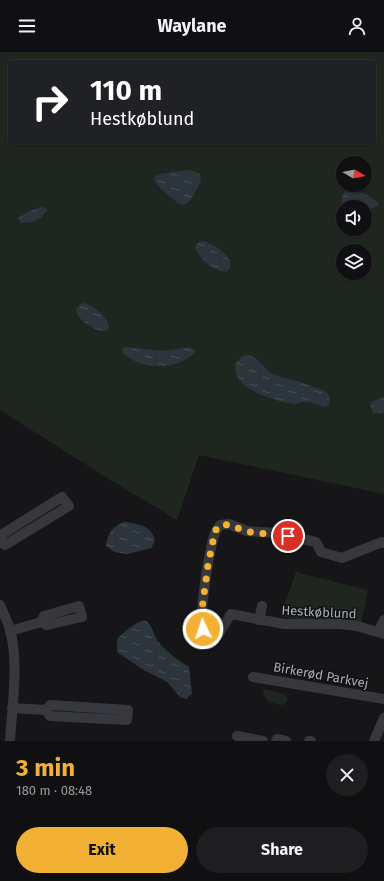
<!DOCTYPE html>
<html lang="en">
<head>
<meta charset="utf-8">
<style>
	:root { --surface:#101012; --page:#1e1e20; --text:#f1f3f6; --muted:#9c9d9f; --line:#303032; --accent:#f2b134 }
	body { margin:0; font-family:"Fira Sans",sans-serif; background:var(--page); color:var(--text); height:100vh; display:flex; flex-direction:column; font-size:15px; white-space:nowrap }
	* { box-sizing:border-box; margin:0 }
	p { font-size:13px; color:var(--muted) }
	.icon { flex:none; width:22px; height:22px; fill:none; stroke:currentColor; stroke-width:2; stroke-linecap:round; stroke-linejoin:round }
	.map { position:relative; height:689px; overflow:hidden }
	.sheet { display:flex; flex-direction:column; background:var(--surface); flex:1 }
	.sheet>* { flex:none }
	.hud { position:absolute; left:8px; top:8px; width:368px; height:84px; border-radius:4px; box-shadow:0 1px 3px #0004,0 0 0 1px var(--line); background:#202124; color:#fff; overflow:hidden }
	.needle { width:26px; rotate:100deg }
	.controls { position:absolute; left:336px; top:104px; display:grid; gap:8px }
	.controls a { display:grid; place-items:center; width:36px; height:36px; border-radius:50%; background:var(--surface); box-shadow:0 1px 3px #0004,0 0 0 1px var(--line); font-size:20px }
	.pin { position:absolute; display:grid; place-items:center; width:34px; height:34px; color:#fff; margin:-17px; border:2px solid #fff; border-radius:50%; box-shadow:0 1px 4px #0007 }
	.me { position:absolute; width:44px; margin:-22px; rotate:356deg; stroke-linejoin:round; filter:drop-shadow(0 0 3px #0008) }
	.turn { display:flex; align-items:center; gap:14px; height:84px; padding:0 16px; font-size:18px }
	.turn .icon { width:52px; height:52px; stroke-width:2.5 }
	.turn b { display:block; font-size:28px; line-height:34px }
	.round { display:grid; place-items:center; flex:none; width:42px; height:42px; border-radius:21px; background:var(--page) }
	.headline { display:flex; align-items:center; justify-content:space-between; height:68px; padding:0 16px }
	h1 { font-size:24px; font-weight:700; line-height:30px; color:var(--accent) }
	.primary-button { display:flex; gap:8px; margin-top:auto; padding:8px 16px }
	.primary-button a { flex:1; height:46px; border-radius:24px; background:var(--accent); color:#111; font-size:16px; font-weight:700; line-height:46px; text-align:center }
	.primary-button a+a { background:var(--page); color:var(--text) }
	header { display:flex; justify-content:space-between; align-items:center; height:52px; padding:0 16px; background:var(--surface); font-size:18px; font-weight:700 }
	.map>svg:first-child { display:block }
	.green { fill:#1e261f; fill-rule:evenodd }
	.water { fill:url(#water-ripples) }
	.lines { fill:none; stroke-linecap:round; stroke-linejoin:round }
	.minor { stroke:#37383d; stroke-width:10 }
	.route { stroke:#f2b134; stroke-width:7; stroke-dasharray:0 12.6 }
	.labels { text-anchor:middle; dominant-baseline:central; stroke-width:3; stroke-linejoin:round; paint-order:stroke }
	.street-label { font-size:13px; fill:#a8adb8; stroke:#111113 }
</style>
</head>
<body>
<header><svg class="icon" aria-label="menu" viewBox="0 0 24 24"><path d="M4 6h16M4 12h16M4 18h16"/></svg>Waylane<svg class="icon" aria-label="person" viewBox="0 0 24 24"><circle cx="12" cy="8" r="4"/><path d="M4 21q1-7 8-7t8 7"/></svg></header>
<div class="map">
<svg width="384" height="689" viewBox="0 0 384 689">
	<defs>
		<pattern id="water-ripples" width="26" height="14" patternUnits="userSpaceOnUse"><rect width="26" height="14" fill="#2c353c"/><path d="M2 4q2-2 4 0t4 0M15 11q2-2 4 0t4 0" fill="none" stroke="#485056"/></pattern>
	</defs>
	<rect width="100%" height="100%" fill="#161618"/>
	<g class="green">
		<path d="M0 0H384V442L199 403 177 468 104 424 0 358ZM10 10H374V90H10ZM343 111H365V133H343ZM343 155H365V177H343ZM343 199H365V221H343Z"/>
		<polygon points="296,520 368,538 362,567 363,573 280,565"/>
		<polygon points="264,637 285,642 288,647 285,652 281,653 269,650 263,642"/>
	</g>
	<g class="water">
		<path d="M187 118C207 120 202 130 194 142 191 147 189 152 183 153 177 152 155 133 154 127L155 124 160 122Z"/>
		<path d="M351 134C359 141 373 144 379 152 375 156 371 157 365 157V155H345L342 154C340 146 344 138 351 134Z"/>
		<path d="M42 154 48 158C39 168 35 171 21 171L18 166 28 160Z"/>
		<path d="M202 189C213 191 238 206 228 219 217 223 198 206 195 195L198 191Z"/>
		<path d="M83 251C94 253 106 264 109 274L107 279C96 282 62 259 83 251Z"/>
		<path d="M125 295 163 299 189 295 195 298V301C188 306 180 311 172 313 156 317 133 312 122 300L123 296Z"/>
		<path d="M247 303C259 305 263 316 272 322L303 331 327 340 330 348 329 353 325 355C319 354 312 350 307 350 303 349 299 352 295 352 276 350 228 336 236 310L243 304Z"/>
		<polygon points="384,345 384,360 374,362 372,359 370,351 373,349"/>
		<path d="M124 470C138 472 152 473 155 489L151 496 128 502 114 500 106 494C108 481 112 475 124 470Z"/>
		<path d="M144 568C152 571 153 581 157 588 165 599 178 608 189 615L192 642 186 647 180 645 167 630 142 617 117 600V587C125 579 133 572 144 568Z"/>
	</g>
	<g class="lines">
		<g class="minor">
			<polyline points="0,487 1,483 62,445 69,454 5,493 0,490"/>
			<path d="M384 491 382 490 342 506 321 500 316 490 275 481 247 479 229 472 220 473C218 476 216 478 215 481 210 495 197 568 204 578 208 584 215 582 220 580L231 562 284 572H340L357 574 384 582"/>
			<path d="M0 553C3 561 8 570 10 578 19 609 12 657 10 689"/>
			<polyline points="259,568 262,554"/>
			<polyline points="10,579 41,570 47,573 82,565 79,554 44,564 41,570"/>
			<polyline points="378,580 384,568"/>
			<polyline points="253,625 384,647"/>
			<polyline points="12,656 46,658 50,664 127,668 128,658 50,653 46,658"/>
			<polyline points="237,684 263,689"/>
			<polyline points="276,689 277,687 286,689"/>
			<polyline points="309,689 311,689"/>
			<polyline points="374,689 384,666"/>
		</g>
	</g>
	<g class="lines">
		<path class="route" d="M203 577 202 570V557L208 513 215 479 220 473C235 471 237 478 250 480 263 482 276 482 288 484"/>
	</g>
	<g class="labels">
		<g class="street-label">
			<text transform="translate(319 560) rotate(3)">Hestkøblund</text>
			<text transform="translate(321 623) rotate(10)">Birkerød Parkvej</text>
		</g>
	</g>
</svg>
<div class="controls">
<a><svg class="needle" viewBox="-14 -14 28 28"><path d="M0-13l5 13h-10z" fill="#e53935"/><path d="M0 13l5-13h-10z" fill="#9c9d9f"/></svg></a>
<a><svg class="icon" aria-label="sound" viewBox="0 0 24 24"><path d="M4 9h4l5-4v14l-5-4H4zM17 9q2 3 0 6"/></svg></a>
<a><svg class="icon" aria-label="layers" viewBox="0 0 24 24"><path d="M12 4l9 5-9 5-9-5zM3 14l9 5 9-5"/></svg></a>
</div>
<div class="pin" style="left:288px;top:484px;background:#d93025"><svg class="icon" aria-label="arrive" viewBox="0 0 24 24"><path d="M6 21V4h12l-3 4 3 4H6"/></svg></div>
<svg class="me" style="left:203px;top:577px" viewBox="-20 -20 40 40"><circle r="17" fill="#f2b134" stroke="#fff" stroke-width="3"/><path d="M0-11L8 9 0 5-8 9z" fill="#fff"/></svg>
<div class="hud">
<div class="turn"><svg class="icon" aria-label="right" viewBox="0 0 24 24"><path d="M7 20v-9h11M14 6l5 5-5 5"/></svg><div><b>110 m</b>Hestkøblund</div></div>
</div>
</div>
<section class="sheet">
<div class="headline"><div><h1>3 min</h1><p>180 m · 08:48</p></div><a class="round"><svg class="icon" aria-label="close" viewBox="0 0 24 24"><path d="M6 6l12 12M18 6L6 18"/></svg></a></div>
<div class="primary-button"><a>Exit</a><a>Share</a></div>
</section>
</body>
</html>
